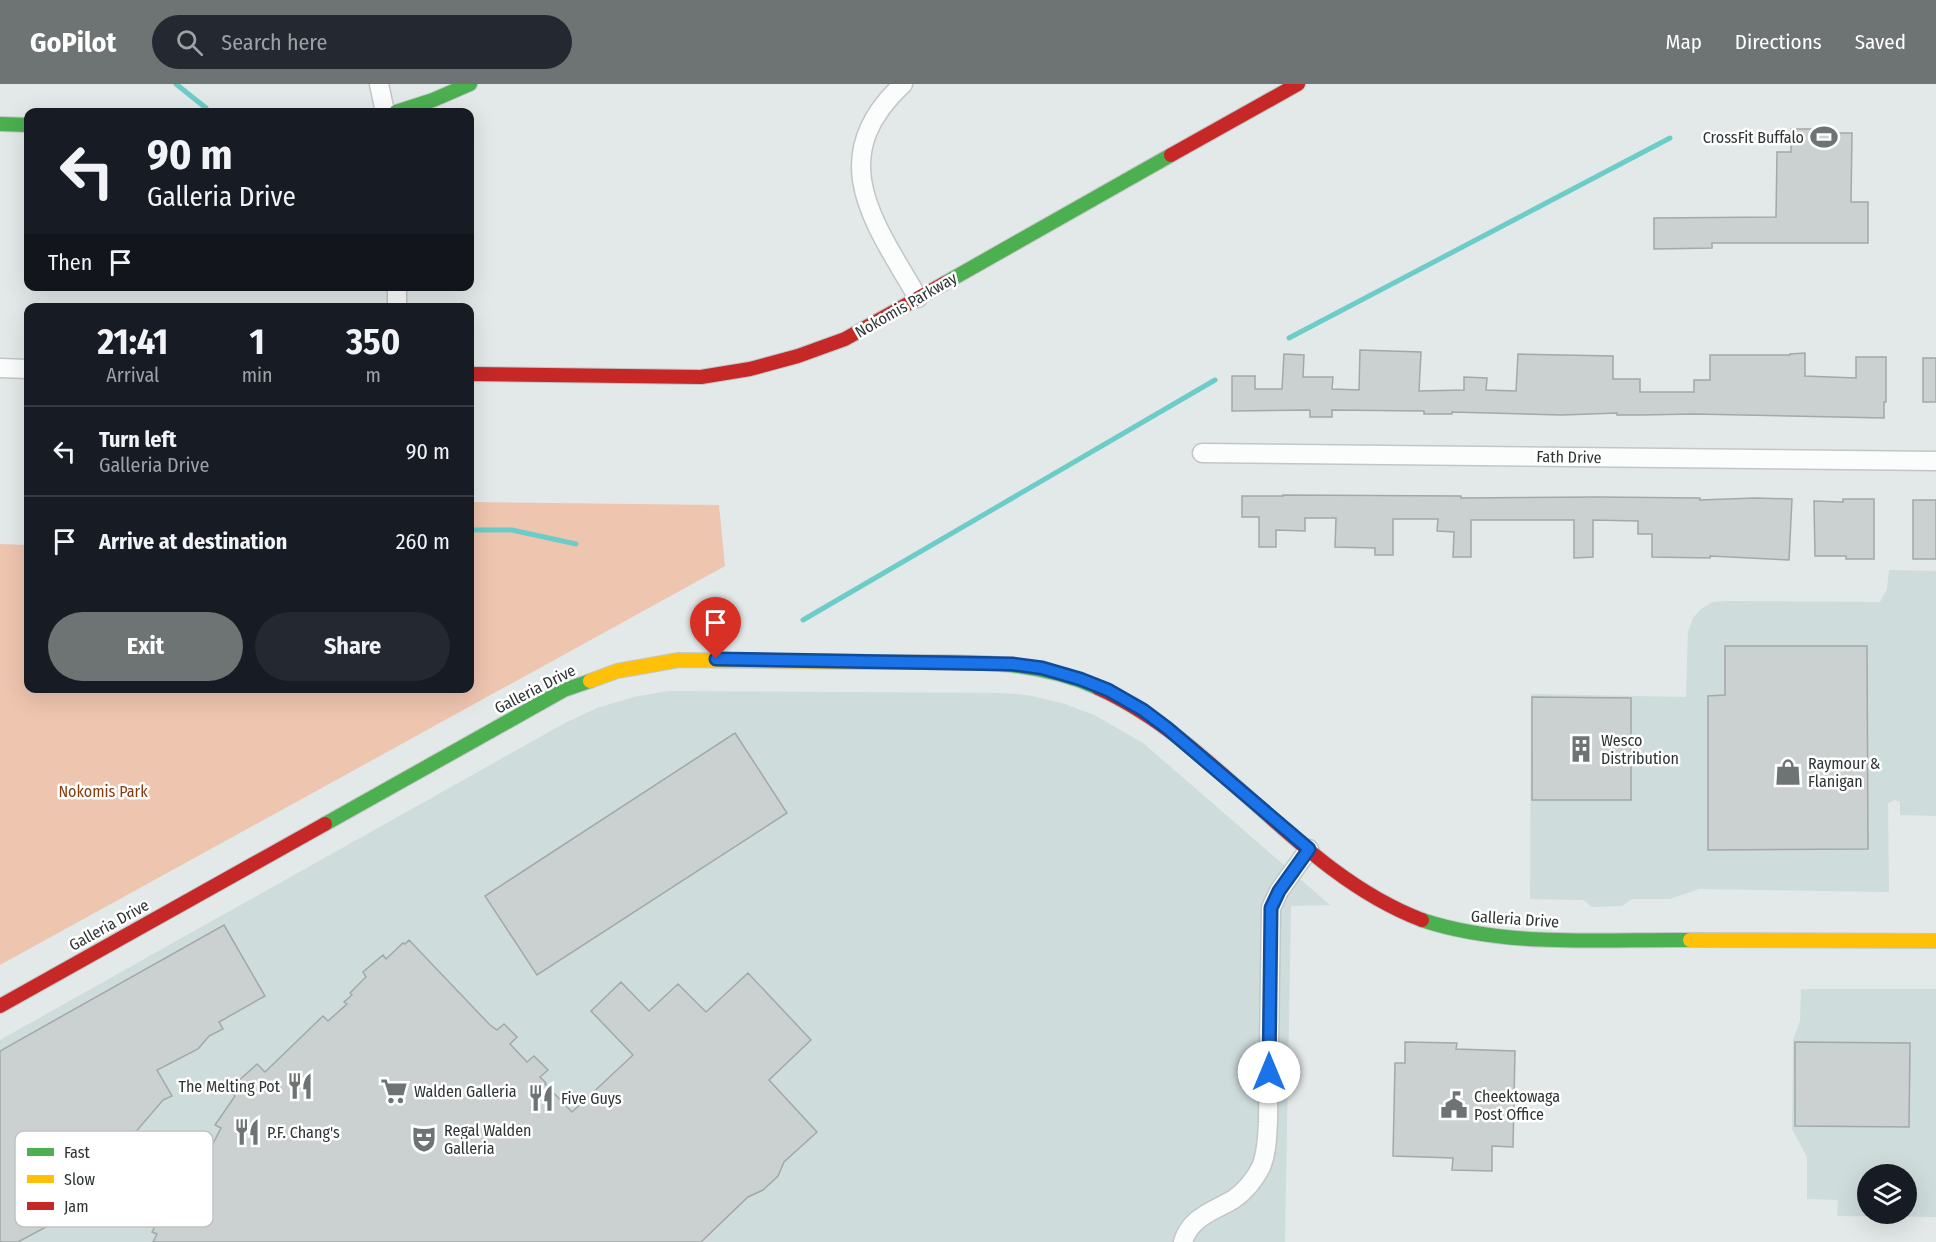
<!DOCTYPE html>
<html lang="en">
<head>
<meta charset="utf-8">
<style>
	:root { --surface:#171b24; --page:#242831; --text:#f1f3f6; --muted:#9ea1a6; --line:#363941; --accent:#6e7373 }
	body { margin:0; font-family:"Fira Sans Condensed",sans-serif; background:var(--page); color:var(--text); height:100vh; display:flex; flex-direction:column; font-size:22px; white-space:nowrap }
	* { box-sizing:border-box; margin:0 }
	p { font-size:20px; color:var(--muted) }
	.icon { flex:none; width:33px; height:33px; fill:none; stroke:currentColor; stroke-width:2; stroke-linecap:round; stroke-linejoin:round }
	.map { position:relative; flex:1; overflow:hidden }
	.sheet { position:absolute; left:24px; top:219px; width:450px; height:390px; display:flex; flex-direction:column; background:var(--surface); border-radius:12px; box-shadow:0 6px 24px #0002 }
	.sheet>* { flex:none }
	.banner { position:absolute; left:24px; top:24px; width:450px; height:183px; border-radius:12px; box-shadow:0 6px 24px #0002; background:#171b24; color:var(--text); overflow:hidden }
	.fabs { position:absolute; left:1857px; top:1080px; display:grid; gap:12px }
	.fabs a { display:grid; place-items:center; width:60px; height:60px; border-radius:50%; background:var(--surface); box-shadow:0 6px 24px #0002; font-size:30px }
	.pin { position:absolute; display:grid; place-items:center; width:51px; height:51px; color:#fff; margin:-62px -26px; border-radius:50% 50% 50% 0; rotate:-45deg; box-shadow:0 0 6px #0007 }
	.pin .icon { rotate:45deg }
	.me { position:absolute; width:66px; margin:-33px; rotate:0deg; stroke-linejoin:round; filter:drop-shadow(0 0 4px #0008) }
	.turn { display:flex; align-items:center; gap:21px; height:126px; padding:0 24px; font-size:27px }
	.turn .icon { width:78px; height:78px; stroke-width:2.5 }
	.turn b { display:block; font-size:42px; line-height:51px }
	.then { display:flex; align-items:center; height:57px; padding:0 24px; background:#0003; gap:12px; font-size:22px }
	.eta { display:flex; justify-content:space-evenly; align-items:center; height:102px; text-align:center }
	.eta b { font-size:36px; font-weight:700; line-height:42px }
	.button { display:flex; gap:12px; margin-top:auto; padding:12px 24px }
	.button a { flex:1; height:69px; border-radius:36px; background:var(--accent); color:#fff; font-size:24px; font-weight:700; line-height:69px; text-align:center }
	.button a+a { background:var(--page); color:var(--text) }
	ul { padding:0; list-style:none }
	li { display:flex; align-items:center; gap:18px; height:90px; padding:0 24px; border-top:2px solid var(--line) }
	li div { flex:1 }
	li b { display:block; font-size:22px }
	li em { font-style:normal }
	header { display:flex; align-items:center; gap:36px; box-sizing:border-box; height:84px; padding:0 30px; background:var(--accent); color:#fff }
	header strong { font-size:28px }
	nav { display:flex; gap:33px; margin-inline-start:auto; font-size:21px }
	.search { width:420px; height:54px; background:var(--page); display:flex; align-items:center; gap:15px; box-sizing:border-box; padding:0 21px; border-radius:33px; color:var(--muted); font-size:22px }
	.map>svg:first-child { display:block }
	.built { fill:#cedcdb; fill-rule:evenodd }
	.green { fill:#eec5af }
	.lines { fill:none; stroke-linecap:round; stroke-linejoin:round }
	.stream { stroke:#6cccc8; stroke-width:5 }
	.building { fill:#cbd1d0; stroke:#a3a8a8; stroke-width:1.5 }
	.street-casing { stroke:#c1c7c6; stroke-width:21 }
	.fast-casing { stroke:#c1c7c6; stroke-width:16 }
	.slow-casing { stroke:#c1c7c6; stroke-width:16 }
	.jam-casing { stroke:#c1c7c6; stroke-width:16 }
	.street { stroke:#fbfcfc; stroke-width:18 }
	.fast { stroke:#4caf50; stroke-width:14 }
	.slow { stroke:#ffc107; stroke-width:14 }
	.jam { stroke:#c62828; stroke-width:14 }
	.route-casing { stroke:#114b97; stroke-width:15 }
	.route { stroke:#1a73e8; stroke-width:10 }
	.labels { text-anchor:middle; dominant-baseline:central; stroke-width:5; stroke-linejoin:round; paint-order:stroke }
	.poi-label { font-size:16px; fill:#2f3434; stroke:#fff; text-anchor:start }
	.street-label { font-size:16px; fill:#2f3434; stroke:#fff }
	.park-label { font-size:16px; fill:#853c0e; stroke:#fff }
	.key { fill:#fff; stroke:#c1c2c2; stroke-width:1.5 }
	.key-label { font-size:16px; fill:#2f3434 }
</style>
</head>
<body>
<header>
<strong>GoPilot</strong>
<div class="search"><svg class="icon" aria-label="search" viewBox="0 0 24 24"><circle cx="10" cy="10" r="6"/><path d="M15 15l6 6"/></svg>Search here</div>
<nav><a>Map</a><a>Directions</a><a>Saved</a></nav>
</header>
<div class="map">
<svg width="1936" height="1158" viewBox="0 0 1936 1158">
	<rect width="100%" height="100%" fill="#e2e9e8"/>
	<g class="built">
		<polygon points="1889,486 1936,487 1936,732 1900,731 1900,718 1895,716 1888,719 1889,808 1699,805 1670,815 1632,815 1622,822 1592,823 1583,816 1530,815 1531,610 1686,613 1688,548 1693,534 1701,525 1713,518 1727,517 1880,518 1887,505"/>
		<polygon points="668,607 1000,609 1027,611 1062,619 1094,631 1143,659 1330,821 1291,822 1285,1158 0,1158 0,956 565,639 597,624 634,613"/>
		<path d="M1801 905H1936V1133L1837 1132 1838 1116 1807 1115V1073L1792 1045 1793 956 1800 937ZM1868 1090H1906V1130H1868Z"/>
	</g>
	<polygon class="green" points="470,418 719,421 725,482 0,881 0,460 28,461 28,604 470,604"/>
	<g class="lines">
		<g class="stream">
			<polyline points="176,0 206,24"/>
			<polyline points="1289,254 1670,54"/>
			<polyline points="470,446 512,446 576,460"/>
			<polyline points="803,536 1215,296"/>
		</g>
	</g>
	<g class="building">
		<polygon points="1791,45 1830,45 1830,49 1852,49 1851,118 1868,118 1868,159 1712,159 1712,164 1654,165 1654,134 1776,133 1777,68 1791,68"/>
		<polygon points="1360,266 1421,268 1419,307 1464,306 1464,293 1487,294 1486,306 1516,307 1518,270 1613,272 1613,295 1640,295 1640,308 1694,308 1694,296 1710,296 1710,271 1790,271 1790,270 1805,269 1805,292 1856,294 1856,273 1886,273 1886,318 1884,318 1884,334 1694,330 1640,331 1617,331 1617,329 1562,331 1452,328 1452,330 1424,330 1424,327 1332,326 1332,333 1310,333 1310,326 1232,327 1232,292 1255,292 1255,305 1282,305 1284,270 1304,271 1303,293 1333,293 1332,305 1359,306"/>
		<rect x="1923" y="274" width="13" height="44"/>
		<polygon points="1283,411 1461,412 1461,414 1598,413 1700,414 1700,416 1755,414 1792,415 1789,476 1710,472 1710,474 1652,473 1652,450 1638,450 1638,437 1593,436 1593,473 1574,474 1574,436 1471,436 1471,473 1453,473 1454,448 1437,447 1438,435 1393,435 1393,471 1375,471 1375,464 1335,463 1336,434 1305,434 1305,447 1276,446 1276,463 1259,463 1259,433 1242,433 1242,412 1283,412"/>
		<polygon points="1843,415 1874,415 1874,475 1846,475 1846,472 1815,472 1814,417 1843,418"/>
		<rect x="1913" y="416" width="23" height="59"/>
		<polygon points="1725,562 1867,562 1868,765 1708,766 1708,612 1725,611"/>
		<polygon points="1532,613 1631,614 1631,716 1532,716"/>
		<polygon points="735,649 787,729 537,891 485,812"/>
		<polygon points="224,841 265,912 219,938 223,945 209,952 198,965 157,986 172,1012 163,1016 61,1135 18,1158 0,1158 0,967"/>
		<polygon points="409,856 490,941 497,946 504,940 517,953 510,960 527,978 534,972 548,986 540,993 546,999 545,1000 572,1028 633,971 591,927 621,898 649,927 678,900 706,928 748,889 811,956 769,996 817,1048 784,1078 778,1092 763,1106 748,1113 701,1158 153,1158 157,1150 152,1148 163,1127 176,1132 195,1095 188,1091 198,1071 205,1075 221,1044 215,1041 235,1012 233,1010 240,1003 236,999 257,980 265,988 323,932 328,937 347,920 344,918 352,911 350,909 366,893 363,888 383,871 386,875 403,859 405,860"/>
		<polygon points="1405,958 1457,959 1456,965 1515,967 1513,1063 1492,1062 1492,1087 1452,1086 1453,1074 1393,1072 1395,979 1405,979"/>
		<polygon points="1795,958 1910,959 1909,1043 1795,1042"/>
	</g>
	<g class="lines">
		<defs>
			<g id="street">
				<polyline points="379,0 385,28"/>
				<path d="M903 0C823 74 874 138 918 214"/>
				<polyline points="397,224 397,202"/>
				<polyline points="0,284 28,285"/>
				<polyline points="1202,369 1936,377"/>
				<path d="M1183 1158C1190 1133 1214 1127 1234 1115 1245 1107 1255 1095 1261 1083 1267 1069 1267 1053 1268 1038L1271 824 1279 807 1309 765"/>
			</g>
			<g id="fast">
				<polyline points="396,28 433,16 470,0"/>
				<polyline points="0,40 28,41"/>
				<polyline points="945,199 1171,71"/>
				<path d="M868 578C945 579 1026 571 1098 604"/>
				<polyline points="325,740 564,606 590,597"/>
				<path d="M1422 836C1506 864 1603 855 1690 856"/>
			</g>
			<g id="slow">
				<polyline points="590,597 617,587 679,576 868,578"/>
				<polyline points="1690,856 1936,857"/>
			</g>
			<g id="jam">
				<polyline points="1171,71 1298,0"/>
				<polyline points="470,290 701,293 750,285 798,272 845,255 945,199"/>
				<path d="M1098 604C1220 659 1296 788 1422 836"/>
				<polyline points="0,922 325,740"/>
			</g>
		</defs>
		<use href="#street" class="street-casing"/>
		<use href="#fast" class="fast-casing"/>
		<use href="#slow" class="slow-casing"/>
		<use href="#jam" class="jam-casing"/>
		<use href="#street" class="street"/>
		<use href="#fast" class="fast"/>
		<use href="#slow" class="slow"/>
		<use href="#jam" class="jam"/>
	</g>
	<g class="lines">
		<defs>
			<polyline id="route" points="716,575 1012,580 1042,584 1080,595 1108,606 1143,626 1167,644 1309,765 1279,807 1271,824 1269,988"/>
		</defs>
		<use href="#route" class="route-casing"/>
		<use href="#route" class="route"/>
	</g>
	<defs>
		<symbol id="stadium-bare" viewBox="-9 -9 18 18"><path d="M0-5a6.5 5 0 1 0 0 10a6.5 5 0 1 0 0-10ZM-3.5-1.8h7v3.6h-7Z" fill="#6e7373" stroke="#fff" stroke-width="2.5" paint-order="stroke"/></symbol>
		<symbol id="building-bare" viewBox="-9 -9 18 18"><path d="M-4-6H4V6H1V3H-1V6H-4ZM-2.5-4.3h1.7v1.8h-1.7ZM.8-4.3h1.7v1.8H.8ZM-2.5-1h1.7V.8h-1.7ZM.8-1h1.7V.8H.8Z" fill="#6e7373" stroke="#fff" stroke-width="2.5" paint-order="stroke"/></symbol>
		<symbol id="shop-bare" viewBox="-9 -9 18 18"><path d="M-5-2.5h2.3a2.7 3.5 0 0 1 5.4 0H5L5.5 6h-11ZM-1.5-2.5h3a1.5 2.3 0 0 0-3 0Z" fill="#6e7373" stroke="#fff" stroke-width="2.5" paint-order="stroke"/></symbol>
		<symbol id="restaurant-bare" viewBox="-9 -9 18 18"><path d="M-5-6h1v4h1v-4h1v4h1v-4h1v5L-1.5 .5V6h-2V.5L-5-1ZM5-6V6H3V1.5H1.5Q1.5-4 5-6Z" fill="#6e7373" stroke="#fff" stroke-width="2.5" paint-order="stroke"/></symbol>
		<symbol id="supermarket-bare" viewBox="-9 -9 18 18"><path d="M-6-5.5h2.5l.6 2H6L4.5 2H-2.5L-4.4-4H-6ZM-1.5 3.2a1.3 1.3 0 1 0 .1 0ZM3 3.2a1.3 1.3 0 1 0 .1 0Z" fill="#6e7373" stroke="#fff" stroke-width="2.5" paint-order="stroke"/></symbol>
		<symbol id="civic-bare" viewBox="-9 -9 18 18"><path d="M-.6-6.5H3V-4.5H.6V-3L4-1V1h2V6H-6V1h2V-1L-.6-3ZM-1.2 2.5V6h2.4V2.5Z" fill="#6e7373" stroke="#fff" stroke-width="2.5" paint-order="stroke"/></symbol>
		<symbol id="theatre-bare" viewBox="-9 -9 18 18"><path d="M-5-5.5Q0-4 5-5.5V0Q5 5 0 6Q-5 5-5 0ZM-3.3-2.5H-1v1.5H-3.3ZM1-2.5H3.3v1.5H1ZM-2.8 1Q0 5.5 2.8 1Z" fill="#6e7373" stroke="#fff" stroke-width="2.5" paint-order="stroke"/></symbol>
	</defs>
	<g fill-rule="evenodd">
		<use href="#stadium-bare" x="1805" y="34" width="38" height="38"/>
		<use href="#building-bare" x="1562" y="646" width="38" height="38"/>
		<use href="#shop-bare" x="1769" y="669" width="38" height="38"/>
		<use href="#restaurant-bare" x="281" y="983" width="38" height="38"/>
		<use href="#supermarket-bare" x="375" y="988" width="38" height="38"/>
		<use href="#restaurant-bare" x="522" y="995" width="38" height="38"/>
		<use href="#civic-bare" x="1435" y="1002" width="38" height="38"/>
		<use href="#restaurant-bare" x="228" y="1029" width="38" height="38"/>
		<use href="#theatre-bare" x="405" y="1036" width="38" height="38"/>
	</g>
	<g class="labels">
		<g class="poi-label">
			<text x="1804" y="53" text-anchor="end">CrossFit Buffalo</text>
			<text x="1601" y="656">Wesco<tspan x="1601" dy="18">Distribution</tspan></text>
			<text x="1808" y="679">Raymour &amp;<tspan x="1808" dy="18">Flanigan</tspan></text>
			<text x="280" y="1002" text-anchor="end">The Melting Pot</text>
			<text x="414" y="1007">Walden Galleria</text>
			<text x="1474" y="1012">Cheektowaga<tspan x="1474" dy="18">Post Office</tspan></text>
			<text x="561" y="1014">Five Guys</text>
			<text x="444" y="1046">Regal Walden<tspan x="444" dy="18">Galleria</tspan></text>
			<text x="267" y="1048">P.F. Chang's</text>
		</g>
		<g class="street-label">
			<text transform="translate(906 221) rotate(-30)">Nokomis Parkway</text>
			<text transform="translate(1569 373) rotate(1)">Fath Drive</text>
			<text transform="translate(535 605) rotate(-27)">Galleria Drive</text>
			<text transform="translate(1515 835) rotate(4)">Galleria Drive</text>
			<text transform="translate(109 841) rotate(-29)">Galleria Drive</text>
		</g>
		<g class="park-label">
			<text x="103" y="707">Nokomis Park</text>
		</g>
	</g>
	<rect x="15" y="1047" width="198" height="96" rx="9" class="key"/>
	<rect x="27" y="1064" width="27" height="8" fill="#4caf50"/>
	<rect x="27" y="1091" width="27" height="8" fill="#ffc107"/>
	<rect x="27" y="1118" width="27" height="8" fill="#c62828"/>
	<g class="key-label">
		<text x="64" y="1074">Fast</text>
		<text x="64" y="1101">Slow</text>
		<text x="64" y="1128">Jam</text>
	</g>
</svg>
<div class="fabs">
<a><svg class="icon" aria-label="layers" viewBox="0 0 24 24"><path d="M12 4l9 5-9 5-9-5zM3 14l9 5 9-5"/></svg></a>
</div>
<div class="pin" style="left:716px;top:575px;background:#d93025"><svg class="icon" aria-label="arrive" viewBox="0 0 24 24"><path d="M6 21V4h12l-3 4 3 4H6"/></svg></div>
<svg class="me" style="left:1269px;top:988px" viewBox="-20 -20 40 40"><circle r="19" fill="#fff"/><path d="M0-13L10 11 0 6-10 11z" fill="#1a73e8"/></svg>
<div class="banner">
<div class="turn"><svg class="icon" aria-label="left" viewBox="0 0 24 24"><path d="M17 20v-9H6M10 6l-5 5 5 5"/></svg><div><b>90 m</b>Galleria Drive</div></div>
<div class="then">Then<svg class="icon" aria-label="arrive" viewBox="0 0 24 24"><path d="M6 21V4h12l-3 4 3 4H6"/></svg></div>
</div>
<section class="sheet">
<div class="eta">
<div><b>21:41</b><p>Arrival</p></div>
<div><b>1</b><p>min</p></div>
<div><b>350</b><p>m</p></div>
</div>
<ul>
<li><svg class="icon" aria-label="left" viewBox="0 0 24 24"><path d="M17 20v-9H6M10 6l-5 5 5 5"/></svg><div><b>Turn left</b><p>Galleria Drive</p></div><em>90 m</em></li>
<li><svg class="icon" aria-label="arrive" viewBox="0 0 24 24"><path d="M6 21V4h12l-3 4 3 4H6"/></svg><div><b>Arrive at destination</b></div><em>260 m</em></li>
</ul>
<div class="button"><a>Exit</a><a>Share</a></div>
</section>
</div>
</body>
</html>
